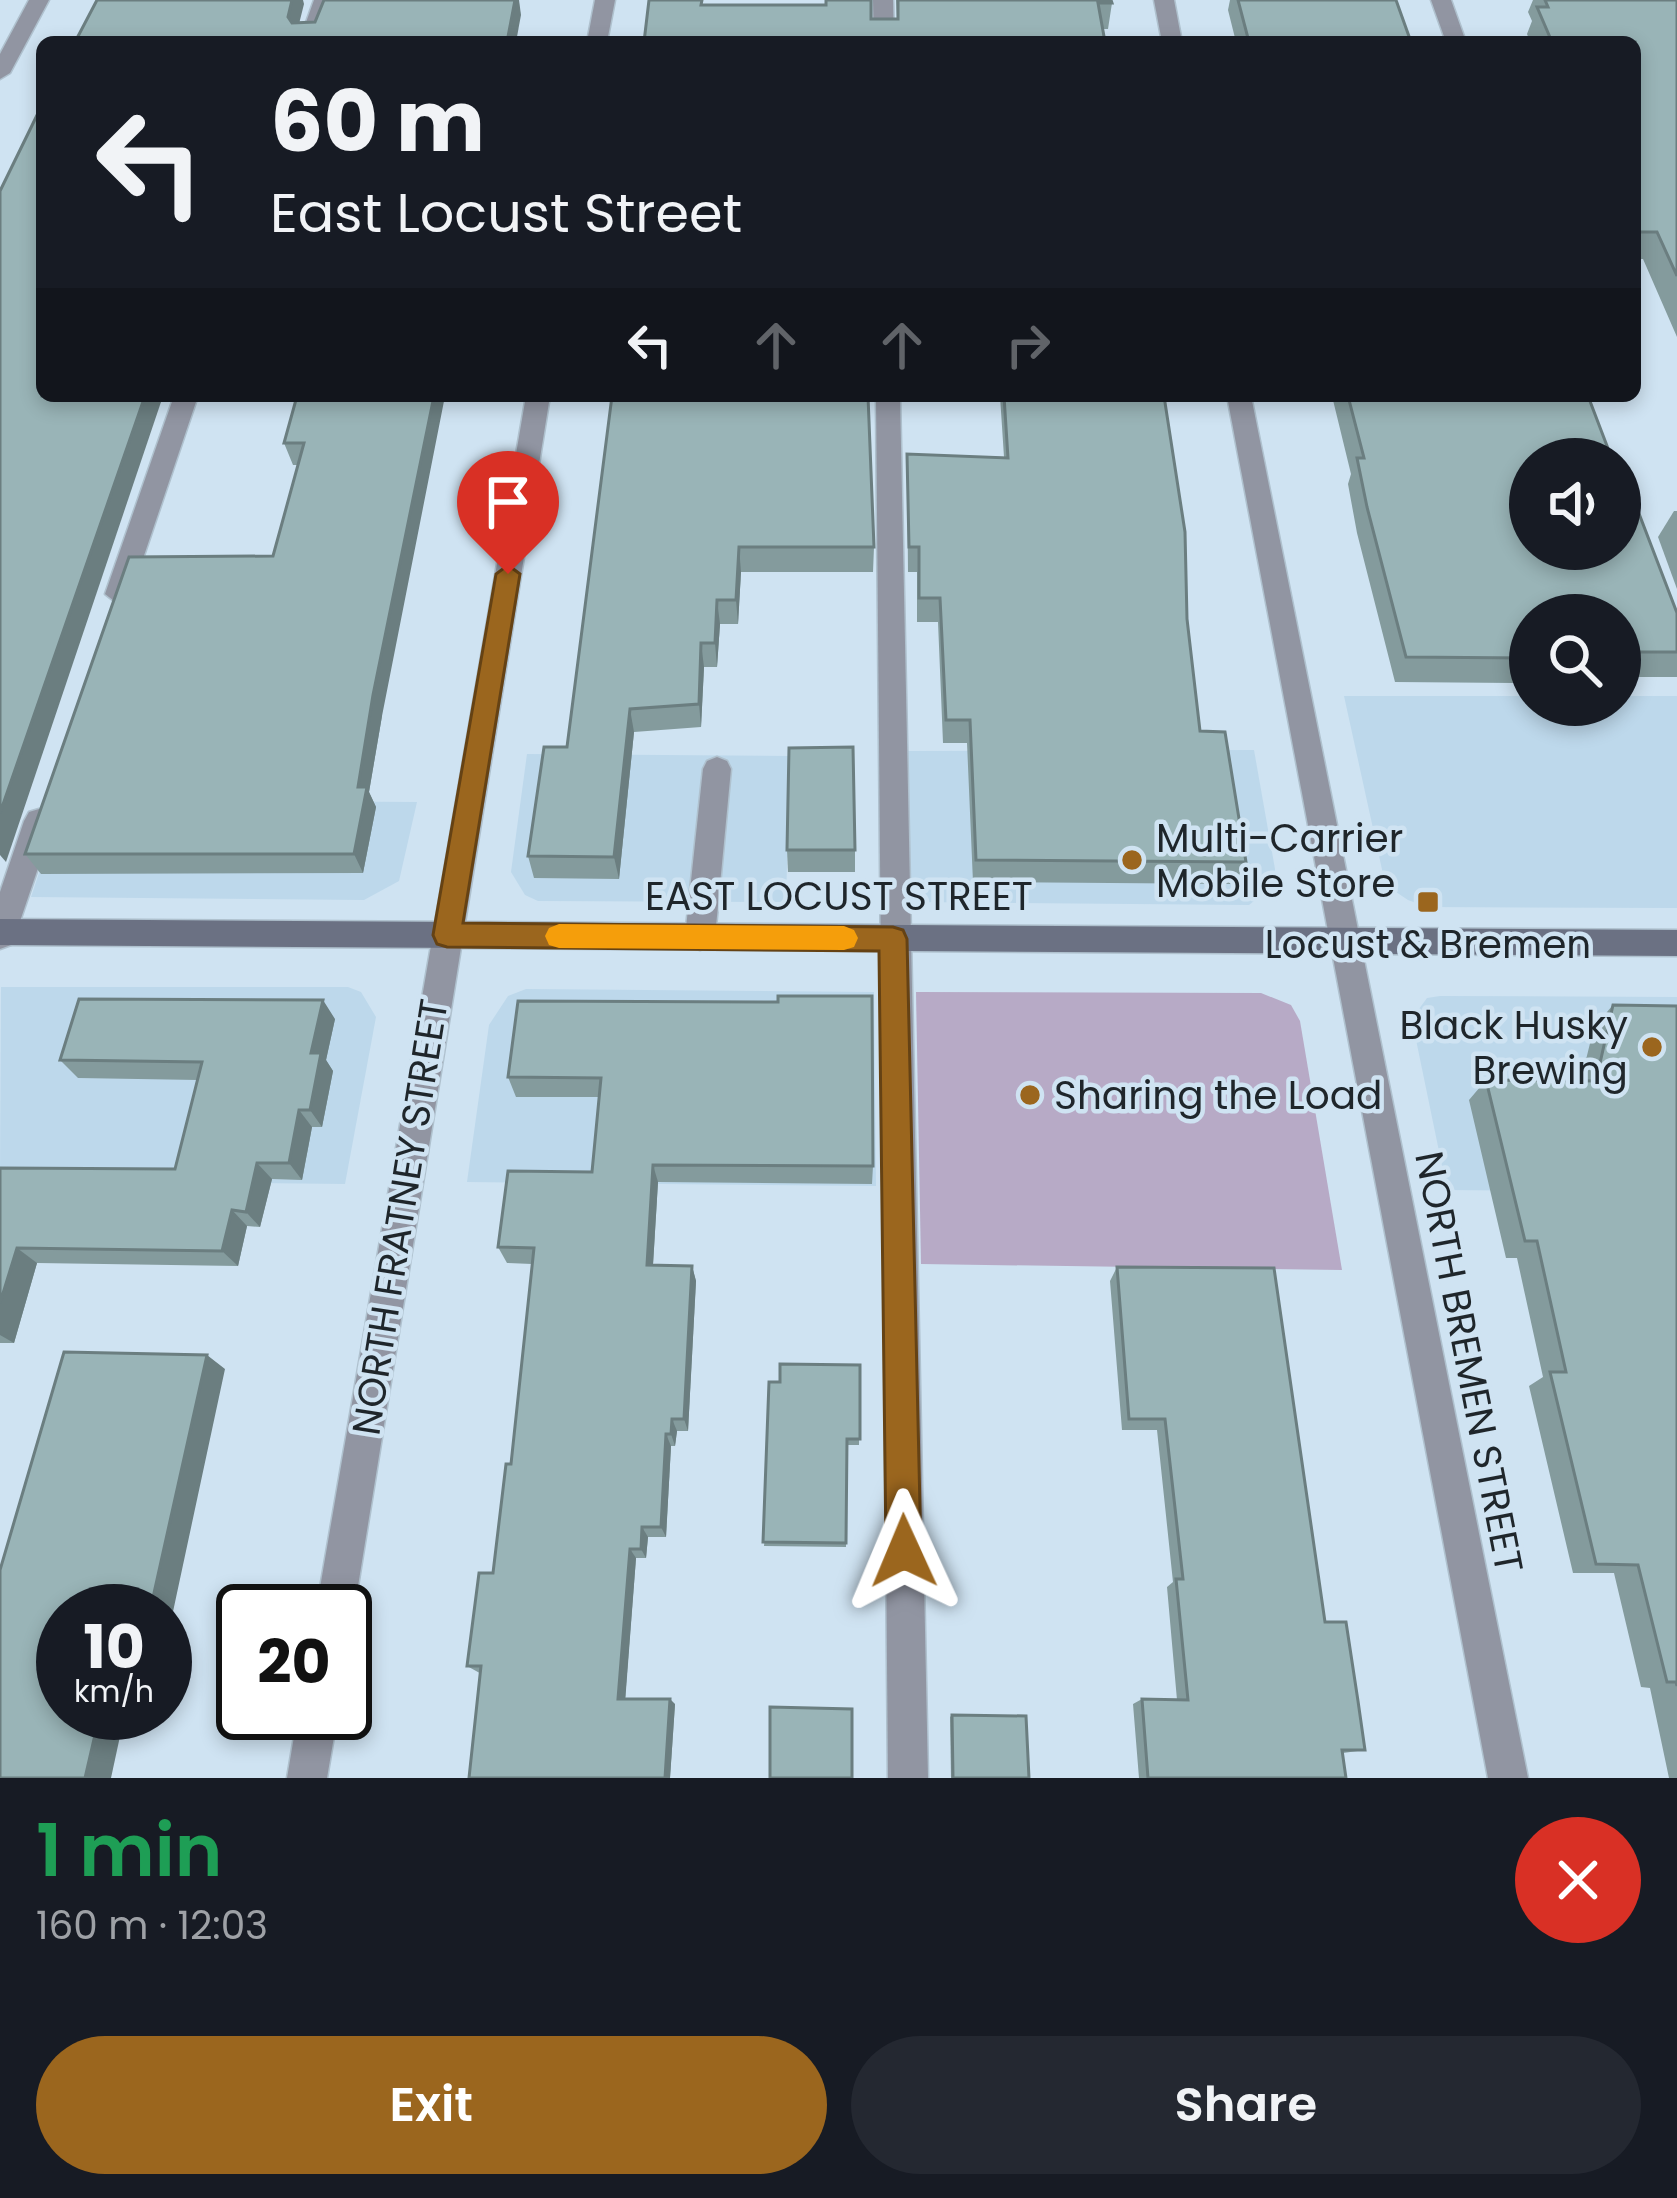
<!DOCTYPE html>
<html lang="en">
<head>
<meta charset="utf-8">
<style>
	:root { --surface:#171b24; --page:#242831; --text:#f1f3f6; --muted:#9ea1a6; --accent:#9b661e }
	body { margin:0; font-family:Poppins,sans-serif; background:var(--page); color:var(--text); height:100vh; display:flex; flex-direction:column; font-size:45px; white-space:nowrap }
	* { box-sizing:border-box; margin:0 }
	p { font-size:39px; color:var(--muted) }
	.icon { flex:none; width:66px; height:66px; fill:none; stroke:currentColor; stroke-width:2; stroke-linecap:round; stroke-linejoin:round }
	.map { position:relative; height:1778px; overflow:hidden }
	.side { display:flex; flex-direction:column; background:var(--surface); flex:1 }
	.side>* { flex:none }
	.top-card { position:absolute; left:36px; top:36px; width:1605px; height:366px; border-radius:18px; box-shadow:0 6px 18px #0003; background:#171b24; color:var(--text); overflow:hidden }
	.controls { position:absolute; left:1509px; top:438px; display:grid; gap:24px }
	.controls a { display:grid; place-items:center; width:132px; height:132px; border-radius:50%; background:var(--surface); box-shadow:0 6px 18px #0003; font-size:60px }
	.speed { position:absolute; left:36px; top:1584px; display:flex; gap:24px; font-size:60px; font-weight:700; text-align:center }
	.speed>* { display:grid; place-content:center; width:156px; height:156px; border-radius:50%; background:var(--surface); box-shadow:0 6px 18px #0003; line-height:1 }
	.speed small { font-size:30px; font-weight:400 }
	.speed .limit { border:6px solid #111; border-radius:18px; background:#fff; color:#111 }
	.pin { position:absolute; display:grid; place-items:center; width:102px; height:102px; color:#fff; margin:-123px -51px; border-radius:50% 50% 50% 0; rotate:-45deg; box-shadow:0 0 12px #0007 }
	.pin .icon { rotate:45deg }
	.me { position:absolute; width:132px; margin:-66px; rotate:359deg; stroke-linejoin:round; filter:drop-shadow(0 0 9px #0008) }
	.turn { display:flex; align-items:center; gap:42px; height:252px; padding:0 36px; font-size:54px }
	.turn .icon { width:156px; height:156px; stroke-width:2.5 }
	.turn b { display:block; font-size:84px; line-height:102px }
	.lanes { display:flex; align-items:center; height:114px; padding:0 36px; background:#0003; justify-content:center; gap:60px; direction:ltr }
	.lanes .off { opacity:.35 }
	.round { display:grid; place-items:center; flex:none; width:126px; height:126px; border-radius:63px; background:var(--page) }
	.headline { display:flex; align-items:center; justify-content:space-between; height:204px; padding:0 36px }
	h1 { font-size:72px; font-weight:600; line-height:90px; color:#1e9e55 }
	.button { display:flex; gap:24px; margin-top:auto; padding:24px 36px }
	.button a { flex:1; height:138px; border-radius:72px; background:var(--accent); color:#fff; font-size:48px; font-weight:600; line-height:138px; text-align:center }
	.button a+a { background:var(--page); color:var(--text) }
	.map>svg:first-child { display:block }
	.built { fill:#bdd8eb }
	.green { fill:#b7aac6 }
	.lines { fill:none; stroke-linecap:round; stroke-linejoin:round }
	.service-casing { stroke:#afc1ce; stroke-width:3 }
	.minor-casing { stroke:#afc1ce; stroke-width:3 }
	.secondary-casing { stroke:#afc1ce; stroke-width:3 }
	.service { fill:#9195a2; fill-rule:evenodd }
	.minor { fill:#9195a2; fill-rule:evenodd }
	.secondary { fill:#6b7183; fill-rule:evenodd }
	.wall { fill:#849b9d }
	.shaded-wall { fill:#6b7e80 }
	.building { fill:#99b4b7; stroke:#6b7e80; stroke-width:3 }
	.route { fill:#9b661e; stroke:#654214; stroke-width:3 }
	.slow { fill:#f59e0b }
	.poi-dot { fill:#9b661e; stroke:#cfe3f2; stroke-width:4.5 }
	.labels { text-anchor:middle; dominant-baseline:central; stroke-width:9; stroke-linejoin:round; paint-order:stroke }
	.poi-label { font-size:39px; fill:#1f262b; stroke:#cfe3f2; text-anchor:start }
	.street-label { font-size:39px; fill:#1f262b; stroke:#cfe3f2 }
</style>
</head>
<body>
<div class="map">
<svg width="1677" height="1778" viewBox="0 0 1677 1778">
	<rect width="100%" height="100%" fill="#cfe3f2"/>
	<g class="built">
		<polygon points="1344,696 1530,696 1530,705 1620,705 1620,696 1677,696 1677,908 1427,907 1408,900 1390,888 1383,874"/>
		<polygon points="1254,750 1275,869 1273,886 1249,905 911,902 908,751"/>
		<polygon points="527,754 790,756 786,902 538,901 525,895 511,872"/>
		<polygon points="63,800 417,802 399,881 364,900 31,897"/>
		<polygon points="1,987 348,987 361,992 376,1017 345,1184 0,1180"/>
		<polygon points="526,989 874,992 876,1186 467,1182 489,1025 508,996"/>
		<polygon points="1440,996 1677,997 1677,1192 1447,1190 1414,1030 1416,1013 1427,998"/>
	</g>
	<polygon class="green" points="916,992 1261,993 1291,1005 1300,1021 1342,1270 921,1264"/>
	<g class="lines">
		<defs>
			<g id="service">
				<polygon points="314,0 334,0 319,42 299,42"/>
				<polygon points="873,0 893,0 894,42 874,42"/>
				<polygon points="1431,0 1451,0 1466,42 1446,42"/>
				<polygon points="174,396 198,396 131,594 118,604 105,594"/>
				<polygon points="876,396 900,396 928,1778 888,1778"/>
				<polygon points="717,757 727,761 731,769 715,937 711,946 700,950 689,946 685,937 703,769 707,761"/>
				<polygon points="39,809 49,812 54,821 15,936 11,945 0,949 0,892 24,821 29,812"/>
			</g>
			<g id="minor">
				<polygon points="29,0 49,0 10,73 0,79 0,54"/>
				<polygon points="595,0 615,0 607,42 587,42"/>
				<polygon points="1154,0 1174,0 1182,42 1162,42"/>
				<polygon points="526,396 550,396 354,1611 345,1626 345,1611 316,1611"/>
				<polygon points="1227,396 1251,396 1528,1778 1488,1778"/>
				<polygon points="298,1713 338,1713 327,1778 287,1778"/>
			</g>
			<polygon id="secondary" points="0,919 1677,930 1677,956 0,945"/>
		</defs>
		<use href="#service" class="service-casing"/>
		<use href="#minor" class="minor-casing"/>
		<use href="#secondary" class="secondary-casing"/>
		<use href="#service" class="service"/>
		<use href="#minor" class="minor"/>
		<use href="#secondary" class="secondary"/>
	</g>
	<g class="wall">
		<polygon points="896,0 1111,0 1112,3 1108,29 1102,29 1105,42 706,5 871,19 897,19"/>
		<polygon points="1230,0 1396,0 1411,42 1236,42 1228,10"/>
		<polygon points="1533,0 1677,0 1677,337 1643,259 1635,259 1635,42 1530,42 1527,34 1532,21 1528,12"/>
		<polygon points="297,396 382,716 369,792 376,807 363,873 41,874 25,854 273,556 298,465 293,465 284,443"/>
		<polygon points="612,396 874,547 873,572 741,572 738,624 720,624 717,667 704,667 701,727 634,732 619,879 534,878 528,856 567,747"/>
		<polygon points="1000,396 1164,396 1187,619 1200,731 1246,862 1237,884 973,882 967,743 943,743 938,622 917,622 917,572 908,572 907,454 1004,457"/>
		<polygon points="1332,396 1588,396 1631,511 1677,613 1677,677 1620,677 1620,615 1530,615 1530,676 1518,676 1514,683 1395,682 1357,533 1348,484 1351,474"/>
		<polygon points="1674,511 1677,511 1677,589 1658,537"/>
		<polygon points="787,850 855,850 855,872 788,872"/>
		<polygon points="518,1001 873,1166 872,1184 658,1182 653,1265 692,1266 696,1281 688,1431 677,1431 675,1446 671,1446 666,1537 648,1537 646,1558 636,1558 625,1699 675,1704 670,1778 467,1666 493,1573 511,1464 532,1264 507,1263 498,1247 592,1172 599,1097 516,1097 508,1077"/>
		<polygon points="1613,1005 1677,1006 1677,1778 1669,1778 1650,1688 1641,1687 1614,1573 1573,1573 1529,1386 1543,1377 1517,1258 1506,1258 1469,1100 1486,1080 1581,1080 1594,1027"/>
		<polygon points="335,1019 326,1060 333,1071 322,1127 312,1127 302,1180 272,1179 260,1227 247,1226 238,1266 37,1263 14,1343 0,1343 0,1168 175,1169 198,1080 78,1078 60,1060"/>
		<polygon points="1117,1267 1325,1622 1365,1750 1343,1753 1346,1778 1139,1778 1133,1704 1142,1699 1177,1700 1167,1587 1173,1582 1157,1430 1122,1430 1110,1281"/>
		<polygon points="860,1365 859,1445 847,1445 846,1547 764,1546 780,1382"/>
		<polygon points="952,1715 1029,1778 951,1778 950,1717"/>
	</g>
	<g class="shaded-wall">
		<polygon points="292,0 303,0 304,4 295,40 288,17"/>
		<polygon points="515,0 519,0 521,15 516,42 507,42"/>
		<polygon points="145,396 163,396 6,862 0,855 0,813"/>
		<polygon points="434,396 445,396 382,716 369,792 376,807 363,873 354,854 358,787 373,695"/>
		<polygon points="739,547 741,572 738,624 736,600"/>
		<polygon points="717,600 720,624 717,667 715,643"/>
		<polygon points="701,643 704,667 701,727 699,704"/>
		<polygon points="630,709 634,732 619,879 614,857"/>
		<polygon points="323,1000 335,1019 326,1060 333,1071 322,1127 310,1110 311,1053"/>
		<polygon points="299,1110 312,1127 302,1180 289,1163"/>
		<polygon points="257,1163 272,1179 260,1227 246,1212"/>
		<polygon points="653,1165 658,1182 652,1281 647,1265"/>
		<polygon points="232,1210 247,1226 238,1266 222,1251"/>
		<polygon points="17,1248 37,1263 14,1343 0,1335 0,1303"/>
		<polygon points="692,1266 696,1281 688,1431 684,1419"/>
		<polygon points="207,1355 225,1369 165,1649 165,1611 150,1611"/>
		<polygon points="672,1419 677,1431 675,1446 671,1434"/>
		<polygon points="666,1434 671,1446 666,1537 661,1527"/>
		<polygon points="642,1527 648,1537 646,1558 641,1549"/>
		<polygon points="630,1549 636,1558 625,1703 618,1699"/>
		<polygon points="670,1699 675,1704 670,1778 665,1778"/>
		<polygon points="100,1713 125,1713 111,1778 85,1778"/>
	</g>
	<g class="building">
		<polygon points="97,0 292,0 288,17 292,23 315,22 324,0 515,0 507,42 75,42"/>
		<polygon points="649,0 702,0 701,5 826,5 826,0 871,0 871,19 898,19 898,0 1111,0 1112,3 1098,3 1105,42 644,42"/>
		<polygon points="1238,0 1396,0 1411,42 1249,42"/>
		<polygon points="1545,0 1677,0 1677,276 1657,232 1635,232 1635,42 1552,42 1537,7 1548,7"/>
		<polygon points="42,105 42,396 145,396 0,813 0,191"/>
		<polygon points="297,396 434,396 373,695 358,787 367,787 354,854 25,854 129,557 273,556 304,443 284,443"/>
		<polygon points="612,396 868,396 874,547 739,547 736,600 717,600 715,643 701,643 699,704 630,709 614,857 528,856 544,747 567,747"/>
		<polygon points="1004,396 1164,396 1185,532 1187,619 1200,731 1225,732 1246,862 976,860 970,720 946,720 940,598 919,598 919,547 909,547 907,454 1008,458"/>
		<polygon points="1348,396 1588,396 1612,459 1530,459 1530,549 1620,549 1620,482 1631,511 1638,511 1677,613 1677,652 1620,652 1620,615 1530,615 1530,651 1526,651 1528,658 1406,657 1367,507 1357,458 1364,458"/>
		<polygon points="853,747 855,850 787,850 789,748"/>
		<polygon points="778,996 872,996 873,1166 653,1165 647,1265 692,1266 684,1419 672,1419 671,1434 666,1434 661,1527 642,1527 641,1549 630,1549 618,1699 670,1699 665,1778 469,1778 481,1666 467,1666 479,1573 493,1573 506,1464 511,1464 534,1248 498,1247 508,1171 592,1172 601,1078 508,1077 518,1001 778,1002"/>
		<polygon points="79,999 323,1000 311,1053 321,1053 310,1110 299,1110 289,1163 257,1163 246,1212 232,1210 222,1251 17,1248 0,1303 0,1168 175,1169 202,1062 60,1060"/>
		<polygon points="1613,1005 1677,1006 1677,1686 1676,1682 1667,1682 1638,1565 1596,1564 1550,1372 1566,1372 1537,1241 1525,1241 1486,1080 1596,1081"/>
		<polygon points="1117,1267 1274,1268 1325,1622 1346,1622 1358,1701 1365,1750 1342,1750 1346,1778 1148,1778 1142,1699 1188,1700 1176,1579 1183,1579 1165,1419 1129,1419"/>
		<polygon points="64,1352 207,1355 150,1611 63,1611 63,1713 100,1713 85,1778 0,1778 0,1570"/>
		<polygon points="780,1364 860,1365 860,1439 847,1439 846,1543 763,1542 769,1382 780,1382"/>
		<polygon points="770,1707 852,1709 852,1778 770,1778"/>
		<polygon points="952,1715 1026,1716 1029,1778 953,1778"/>
	</g>
	<polygon class="route" points="508,565 520,574 463,923 893,927 903,930 907,939 921,1551 916,1563 904,1568 891,1563 886,1551 879,951 447,947 437,944 433,935 496,574"/>
	<polygon class="slow" points="559,924 844,926 854,930 858,938 854,947 844,950 559,948 549,945 545,936 549,928"/>
	<g class="poi-dot">
		<circle cx="1132" cy="860" r="12"/>
		<rect x="1416" y="890" width="24" height="24" rx="6"/>
		<circle cx="1652" cy="1047" r="12"/>
		<circle cx="1030" cy="1095" r="12"/>
	</g>
	<g class="labels">
		<g class="poi-label">
			<text x="1156" y="838">Multi-Carrier<tspan x="1156" dy="45">Mobile Store</tspan></text>
			<text x="1428" y="944" text-anchor="middle">Locust &amp; Bremen</text>
			<text x="1628" y="1025" text-anchor="end">Black Husky<tspan x="1628" dy="45">Brewing</tspan></text>
			<text x="1054" y="1095">Sharing the Load</text>
		</g>
		<g class="street-label">
			<text x="839" y="896">EAST LOCUST STREET</text>
			<text transform="translate(400 1217) rotate(-81)">NORTH FRATNEY STREET</text>
			<text transform="translate(1469 1362) rotate(79)">NORTH BREMEN STREET</text>
		</g>
	</g>
</svg>
<div class="controls">
<a><svg class="icon" aria-label="sound" viewBox="0 0 24 24"><path d="M4 9h4l5-4v14l-5-4H4zM17 9q2 3 0 6"/></svg></a>
<a><svg class="icon" aria-label="search" viewBox="0 0 24 24"><circle cx="10" cy="10" r="6"/><path d="M15 15l6 6"/></svg></a>
</div>
<div class="speed"><div>10<small>km/h</small></div><div class="limit">20</div></div>
<div class="pin" style="left:508px;top:574px;background:#d93025"><svg class="icon" aria-label="arrive" viewBox="0 0 24 24"><path d="M6 21V4h12l-3 4 3 4H6"/></svg></div>
<svg class="me" style="left:904px;top:1551px" viewBox="-20 -20 40 40"><path d="M0-17L14 15 0 8-14 15z" fill="#9b661e" stroke="#fff" stroke-width="4"/></svg>
<div class="top-card">
<div class="turn"><svg class="icon" aria-label="left" viewBox="0 0 24 24"><path d="M17 20v-9H6M10 6l-5 5 5 5"/></svg><div><b>60 m</b>East Locust Street</div></div>
<div class="lanes"><svg class="icon" aria-label="left" viewBox="0 0 24 24"><path d="M17 20v-9H6M10 6l-5 5 5 5"/></svg><svg class="icon off" aria-label="ahead" viewBox="0 0 24 24"><path d="M12 20V5M6 11l6-6 6 6"/></svg><svg class="icon off" aria-label="ahead" viewBox="0 0 24 24"><path d="M12 20V5M6 11l6-6 6 6"/></svg><svg class="icon off" aria-label="right" viewBox="0 0 24 24"><path d="M7 20v-9h11M14 6l5 5-5 5"/></svg></div>
</div>
</div>
<section class="side">
<div class="headline"><div><h1>1 min</h1><p>160 m · 12:03</p></div><a class="round" style="background:#d93025;color:#fff"><svg class="icon" aria-label="close" viewBox="0 0 24 24"><path d="M6 6l12 12M18 6L6 18"/></svg></a></div>
<div class="button"><a>Exit</a><a>Share</a></div>
</section>
</body>
</html>
